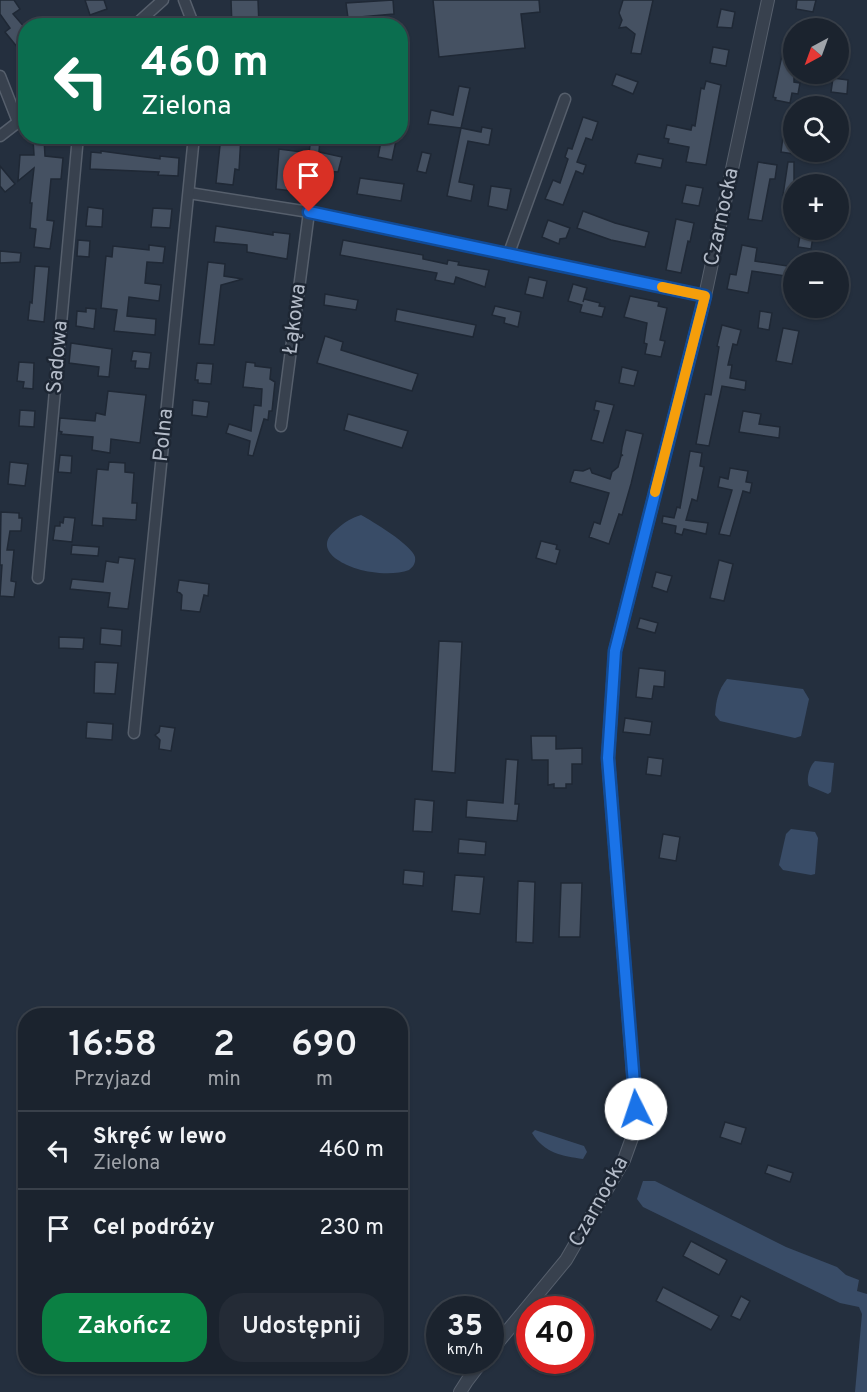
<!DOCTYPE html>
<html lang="pl">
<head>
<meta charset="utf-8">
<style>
	:root { --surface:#1b232e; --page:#242b36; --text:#f1f3f6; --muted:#a0a4aa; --line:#39404a; --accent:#0b8043 }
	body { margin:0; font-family:Overpass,sans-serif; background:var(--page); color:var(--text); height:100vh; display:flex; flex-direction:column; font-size:22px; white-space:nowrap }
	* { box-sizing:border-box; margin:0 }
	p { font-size:20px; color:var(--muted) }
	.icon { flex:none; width:33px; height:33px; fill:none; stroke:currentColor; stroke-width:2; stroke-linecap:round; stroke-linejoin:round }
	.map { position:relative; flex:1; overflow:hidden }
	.drawer { position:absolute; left:18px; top:1008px; width:390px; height:366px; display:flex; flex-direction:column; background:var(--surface); border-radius:24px; box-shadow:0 2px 4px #0004,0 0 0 2px var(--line) }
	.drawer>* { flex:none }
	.banner { position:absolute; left:18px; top:18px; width:390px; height:126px; border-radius:24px; box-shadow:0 2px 4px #0004,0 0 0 2px var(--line); background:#0b6e4f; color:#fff; overflow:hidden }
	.needle { width:39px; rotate:221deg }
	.fabs { position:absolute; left:783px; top:18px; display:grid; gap:12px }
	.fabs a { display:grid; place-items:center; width:66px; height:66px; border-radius:50%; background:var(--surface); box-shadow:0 2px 4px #0004,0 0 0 2px var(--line); font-size:30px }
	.speed { position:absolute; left:426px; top:1296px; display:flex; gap:12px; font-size:30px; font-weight:700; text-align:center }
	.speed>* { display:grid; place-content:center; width:78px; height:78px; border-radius:50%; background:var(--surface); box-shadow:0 2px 4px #0004,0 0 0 2px var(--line); line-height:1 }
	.speed small { font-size:15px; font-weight:400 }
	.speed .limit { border:9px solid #d22; background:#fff; color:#111 }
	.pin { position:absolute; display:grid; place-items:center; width:51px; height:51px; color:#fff; margin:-62px -26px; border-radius:50% 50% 50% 0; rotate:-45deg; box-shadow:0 0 6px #0007 }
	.pin .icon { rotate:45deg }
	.me { position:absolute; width:66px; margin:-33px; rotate:356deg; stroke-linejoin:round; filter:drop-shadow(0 0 4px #0008) }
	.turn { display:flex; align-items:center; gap:21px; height:126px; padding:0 24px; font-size:27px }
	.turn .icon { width:78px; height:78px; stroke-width:2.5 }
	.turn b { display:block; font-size:42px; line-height:51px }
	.eta { display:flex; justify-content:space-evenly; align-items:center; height:102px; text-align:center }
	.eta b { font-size:36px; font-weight:600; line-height:42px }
	.action { display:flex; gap:12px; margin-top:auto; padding:12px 24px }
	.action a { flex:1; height:69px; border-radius:24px; background:var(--accent); color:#fff; font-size:24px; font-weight:600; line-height:69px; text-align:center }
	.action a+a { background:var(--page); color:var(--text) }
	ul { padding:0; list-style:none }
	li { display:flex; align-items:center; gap:18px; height:78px; padding:0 24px; border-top:2px solid var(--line) }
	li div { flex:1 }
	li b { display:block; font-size:22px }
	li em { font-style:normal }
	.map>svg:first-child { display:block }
	.water { fill:#394c67 }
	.building { fill:#455162; stroke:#1f2835; stroke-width:1.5 }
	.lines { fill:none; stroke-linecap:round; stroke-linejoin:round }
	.minor-casing { stroke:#565f6c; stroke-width:13 }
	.tertiary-casing { stroke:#565f6c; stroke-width:14 }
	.minor { stroke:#38414e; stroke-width:10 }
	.tertiary { stroke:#38414e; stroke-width:12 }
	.route-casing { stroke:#114b97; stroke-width:15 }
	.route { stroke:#1a73e8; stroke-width:10 }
	.slow { stroke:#f59e0b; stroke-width:10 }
	.labels { text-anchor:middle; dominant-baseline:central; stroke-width:5; stroke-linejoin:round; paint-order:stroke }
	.street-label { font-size:21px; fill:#b4bcc9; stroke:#1d2633 }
</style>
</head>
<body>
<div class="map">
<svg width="867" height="1392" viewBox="0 0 867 1392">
	<rect width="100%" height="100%" fill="#242f3e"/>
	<g class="water">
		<path d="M361 515C372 521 412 545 415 557 416 563 413 567 409 570 399 574 383 574 372 572 352 570 307 552 337 529 345 522 351 518 361 515Z"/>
		<path d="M727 679 803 689 809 699 801 736 795 738 720 721 715 715C716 701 718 690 727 679Z"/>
		<path d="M815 761 834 763 831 792 828 794 809 786C806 779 809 767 815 761Z"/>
		<polygon points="791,829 815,832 818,838 815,874 811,875 783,870 779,865 786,834"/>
		<path d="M535 1130 584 1146 587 1152 583 1159C562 1156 544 1153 532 1133Z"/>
		<polygon points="643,1181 655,1181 786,1247 837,1267 846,1275 859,1280 857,1291 867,1294 867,1392 855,1392 862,1314 859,1307 840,1303 643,1207 637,1199"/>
	</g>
	<g class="building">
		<polygon points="0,0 14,0 20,9 13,14 26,29 26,42 18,48 5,32 10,28 0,14"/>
		<polygon points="85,0 104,0 107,9 90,15"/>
		<polygon points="231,0 258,0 259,26 232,26"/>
		<polygon points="393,0 394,14 348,18 346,3"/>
		<polygon points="433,0 539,0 540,12 521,14 525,48 439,57"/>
		<polygon points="623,0 653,0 641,54 631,53 635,34 626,27 619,28 622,20 619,13"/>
		<polygon points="797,0 816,0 813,12 796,9"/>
		<polygon points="721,9 735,12 732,28 717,27"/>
		<polygon points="784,46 794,48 794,82 800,83 798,94 792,93 790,103 775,100 776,98 773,97"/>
		<polygon points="713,47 729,50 726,66 710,63"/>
		<polygon points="616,74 638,82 633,94 612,85"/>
		<polygon points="833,78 848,80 847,94 831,92"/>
		<polygon points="706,81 721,85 706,165 686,162 689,147 668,143 669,139 664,138 667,125 691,130 692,125 695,126 701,88 704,89"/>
		<polygon points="459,86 470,88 461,128 428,124 431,110 453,115"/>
		<polygon points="583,117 598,122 592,140 586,138 577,162 586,165 583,174 576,171 563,205 545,199 553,180 560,183 568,159 565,157 568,148 572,149"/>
		<polygon points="482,127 492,129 489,145 468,141 459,182 474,185 471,201 447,196 461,128 481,132"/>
		<polygon points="221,136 241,136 239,170 235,169 233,185 216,183"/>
		<polygon points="382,136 397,136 392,160 378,157"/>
		<polygon points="783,137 794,138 794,154 781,152"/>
		<polygon points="311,138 320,139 319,152 342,157 338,172 303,169 302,178 294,177 292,191 276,189 279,149 309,153"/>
		<polygon points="33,139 44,139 45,156 63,158 61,179 51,179 47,220 54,221 50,249 34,247 36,229 30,228 32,203 30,203 34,168 18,181 20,155 34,155"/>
		<polygon points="101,151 160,159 160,156 179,158 178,176 158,175 159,172 90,169 91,152 101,153"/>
		<polygon points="422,152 431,154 426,173 417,171"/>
		<polygon points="638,154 663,159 661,168 635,163"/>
		<polygon points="758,162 777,165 775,179 770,179 762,221 748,219"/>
		<polygon points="788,162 794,162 794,197 783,195"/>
		<polygon points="0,166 15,184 5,192 0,186"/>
		<polygon points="360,178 404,184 401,201 357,194"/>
		<polygon points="686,185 703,188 699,206 682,203"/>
		<polygon points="491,186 511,189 507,210 488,206"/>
		<polygon points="88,207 103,209 102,227 86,226"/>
		<polygon points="153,208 172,209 170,228 151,227"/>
		<polygon points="583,211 615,223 649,232 645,247 611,240 577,228"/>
		<polygon points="676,219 694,223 690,242 688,241 681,273 666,270"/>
		<polygon points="548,220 570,228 566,238 560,239 559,244 542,237"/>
		<polygon points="216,226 273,235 273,232 290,234 287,259 247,252 247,245 214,242"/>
		<polygon points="801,230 814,230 811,249 798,247"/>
		<polygon points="78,240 90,241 89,257 77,256"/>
		<polygon points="343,240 423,255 423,259 447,264 448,260 459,262 458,265 489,270 485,287 456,277 454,284 435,280 437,273 340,255"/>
		<polygon points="149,245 165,247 163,263 147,262 145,283 161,285 159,301 129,297 127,316 156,319 155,335 114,331 117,310 101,308 106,256 112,257 113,246 149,250"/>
		<polygon points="742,245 757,248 755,261 794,267 792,277 752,271 748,293 727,289 730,274 736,275"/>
		<polygon points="0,251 21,253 20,262 0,263"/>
		<polygon points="208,262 225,264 224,276 243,279 221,285 214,345 199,344"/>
		<polygon points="35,266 49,267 44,322 28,320 30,302 32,303"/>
		<polygon points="529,277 547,281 543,298 525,294"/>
		<polygon points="573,284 587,288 583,302 584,299 600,303 599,306 605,307 602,317 580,312 582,305 568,301"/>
		<polygon points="325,294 358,300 356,310 324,305"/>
		<polygon points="630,296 659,302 658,306 667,308 660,340 665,341 661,357 645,354 647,344 644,343 647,323 624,317"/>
		<polygon points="495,306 521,312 518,327 504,323 505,318 492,315"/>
		<polygon points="86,308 96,309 94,329 76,326 77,311 86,312"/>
		<polygon points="397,309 476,325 473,337 395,321"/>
		<polygon points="760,311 772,313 769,330 758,328"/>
		<polygon points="722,325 741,330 737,345 733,344 728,365 732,365 730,378 746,381 745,390 722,386 709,446 696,444 705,394 711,395 719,347 717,346"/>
		<polygon points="783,328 799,331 792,364 776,361"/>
		<polygon points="325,336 343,342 341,350 418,374 412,391 317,363"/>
		<polygon points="71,343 112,349 109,377 98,376 99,367 69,363"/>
		<polygon points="133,351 151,353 149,369 135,368 136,361 131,361"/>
		<polygon points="19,362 34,363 33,389 23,388 24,382 17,381"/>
		<polygon points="246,362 255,363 255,366 271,368 270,379 275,382 272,411 269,411 268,420 264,419 253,456 248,455 250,441 226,433 229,424 251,431 254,405 261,406 262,389 243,387"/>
		<polygon points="197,363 213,364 211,384 198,383 198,380 195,380"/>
		<polygon points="622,367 638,371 634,386 619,383"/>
		<polygon points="108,391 146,395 140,443 111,439 110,453 92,450 93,437 61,434 62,432 59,431 60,418 95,421 96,413 105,415"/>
		<polygon points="193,400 209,402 207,417 192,415"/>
		<polygon points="596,401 614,405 603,443 591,440 599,411 594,410"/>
		<polygon points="20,410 35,411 34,427 19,426"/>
		<polygon points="743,411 761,414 759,424 780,427 779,438 739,432"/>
		<polygon points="348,414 408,431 402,448 344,430"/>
		<polygon points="626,430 643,434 631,484 622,515 619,514 609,544 589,537 594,522 600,524 609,493 570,482 574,470 583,471 590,468 592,473 610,479 612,472 618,467 621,456 623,455 621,455 622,447"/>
		<polygon points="690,451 702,453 700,466 704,467 697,501 692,499 686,520 708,523 706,534 684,529 682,535 675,533 676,526 662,523 663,516 674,518 677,507 680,508"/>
		<polygon points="60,455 72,456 71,473 58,472"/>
		<polygon points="10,462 28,464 25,486 8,484"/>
		<polygon points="109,462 125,463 125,472 134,473 132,503 137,503 136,520 103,518 103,526 92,525 97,469 108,470"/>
		<polygon points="730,468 748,471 746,482 752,483 750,493 743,491 730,536 719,534 732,490 718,487 720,477 728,479"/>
		<polygon points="1,512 19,513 19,518 22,518 21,531 10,531 7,550 14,550 11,581 16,582 14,597 0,596 2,565 0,565"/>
		<polygon points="64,517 75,518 72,542 53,540 55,526 60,526 60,522 63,523"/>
		<polygon points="541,541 557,545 556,549 560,550 556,564 536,558"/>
		<polygon points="72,545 99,547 98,556 71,554"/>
		<polygon points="119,557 135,559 128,609 108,607 110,593 70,589 72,579 103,582 106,561 118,563"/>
		<polygon points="719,560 733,564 724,601 710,598"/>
		<polygon points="656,572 672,576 667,592 652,587"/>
		<polygon points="179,580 209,584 208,596 204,595 200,612 181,610 182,595 180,593 177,592"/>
		<polygon points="640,618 658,623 655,633 637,628"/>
		<polygon points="101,628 122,630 121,646 100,644"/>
		<polygon points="59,637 84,638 83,649 59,648"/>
		<polygon points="439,641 462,642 455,773 432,771"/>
		<polygon points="95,662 118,663 115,694 94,693"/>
		<polygon points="639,668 665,671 664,687 654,686 652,699 636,697"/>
		<polygon points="625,718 652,722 650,735 623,732"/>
		<polygon points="87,722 113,724 112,740 86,738"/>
		<polygon points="160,726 175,728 171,751 159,749 160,740 155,735 159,732"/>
		<polygon points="531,736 556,736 556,749 582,748 582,764 572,764 572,784 566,784 566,788 554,788 554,784 548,785 548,760 532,760"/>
		<polygon points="648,757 663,759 661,776 646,774"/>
		<polygon points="506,759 518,760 515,804 519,804 517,821 466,817 467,800 503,803"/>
		<polygon points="415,799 434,801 432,832 413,831"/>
		<polygon points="663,834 680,837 676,861 659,858"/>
		<polygon points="459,839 486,842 485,855 458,853"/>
		<polygon points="404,870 424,872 423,886 403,884"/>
		<polygon points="455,875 484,877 480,914 452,911"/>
		<polygon points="518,881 535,882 533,943 516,942"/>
		<polygon points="561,883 582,883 580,937 559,937"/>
		<polygon points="725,1122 746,1128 741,1144 720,1137"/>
		<polygon points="768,1165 793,1173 790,1182 765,1173"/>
		<polygon points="691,1241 727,1260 719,1275 683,1256"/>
		<polygon points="663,1287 719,1316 711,1330 656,1301"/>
		<polygon points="741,1296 750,1301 740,1320 731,1316"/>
	</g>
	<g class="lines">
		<defs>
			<g id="minor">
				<polyline points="184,0 194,26"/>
				<polyline points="134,26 163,0"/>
				<polyline points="0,76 18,122"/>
				<polyline points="0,136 26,116"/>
				<polyline points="189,193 309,212 705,296"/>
				<polyline points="509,253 565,99"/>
				<polyline points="281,426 309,212"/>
				<polyline points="38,578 78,136"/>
				<polyline points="134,733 194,136"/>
			</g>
			<g id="tertiary">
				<polyline points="490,1352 566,1260 624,1160 637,1124 608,758 615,651 705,296 768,0"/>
				<polyline points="460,1392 467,1381 483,1360"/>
			</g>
		</defs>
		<use href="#minor" class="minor-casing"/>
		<use href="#tertiary" class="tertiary-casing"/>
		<use href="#minor" class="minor"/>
		<use href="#tertiary" class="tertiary"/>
	</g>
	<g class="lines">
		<defs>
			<polyline id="route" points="309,212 705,296 615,651 608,758 636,1109"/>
		</defs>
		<use href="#route" class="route-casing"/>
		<use href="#route" class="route"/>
		<polyline class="slow" points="655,492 705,296 662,287"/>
	</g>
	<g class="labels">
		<g class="street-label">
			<text transform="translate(722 217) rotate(-78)">Czarnocka</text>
			<text transform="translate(295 319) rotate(-83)">Łąkowa</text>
			<text transform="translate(58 357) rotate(-85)">Sadowa</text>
			<text transform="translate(164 435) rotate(-84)">Polna</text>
			<text transform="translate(599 1202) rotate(-61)">Czarnocka</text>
		</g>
	</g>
</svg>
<div class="fabs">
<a><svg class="needle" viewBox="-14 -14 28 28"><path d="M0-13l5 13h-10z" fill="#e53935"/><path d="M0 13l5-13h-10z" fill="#a0a4aa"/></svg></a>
<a><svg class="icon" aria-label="search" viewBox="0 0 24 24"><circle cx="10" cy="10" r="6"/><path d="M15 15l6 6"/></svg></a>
<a>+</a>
<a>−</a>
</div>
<div class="speed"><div>35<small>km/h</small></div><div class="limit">40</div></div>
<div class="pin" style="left:309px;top:212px;background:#d93025"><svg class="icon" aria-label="arrive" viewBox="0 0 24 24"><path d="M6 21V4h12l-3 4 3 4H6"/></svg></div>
<svg class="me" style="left:636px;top:1109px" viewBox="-20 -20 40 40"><circle r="19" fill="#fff"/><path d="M0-13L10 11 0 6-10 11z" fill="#1a73e8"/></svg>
<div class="banner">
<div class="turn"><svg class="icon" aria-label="left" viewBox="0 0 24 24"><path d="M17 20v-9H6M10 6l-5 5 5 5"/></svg><div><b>460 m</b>Zielona</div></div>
</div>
<section class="drawer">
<div class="eta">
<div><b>16:58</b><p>Przyjazd</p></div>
<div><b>2</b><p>min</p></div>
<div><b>690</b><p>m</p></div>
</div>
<ul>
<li><svg class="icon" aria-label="left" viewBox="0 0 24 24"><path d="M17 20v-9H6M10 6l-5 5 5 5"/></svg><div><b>Skręć w lewo</b><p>Zielona</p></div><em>460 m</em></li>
<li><svg class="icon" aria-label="arrive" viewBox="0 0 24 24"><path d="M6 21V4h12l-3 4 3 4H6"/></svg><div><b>Cel podróży</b></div><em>230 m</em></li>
</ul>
<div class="action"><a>Zakończ</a><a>Udostępnij</a></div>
</section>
</div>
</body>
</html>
